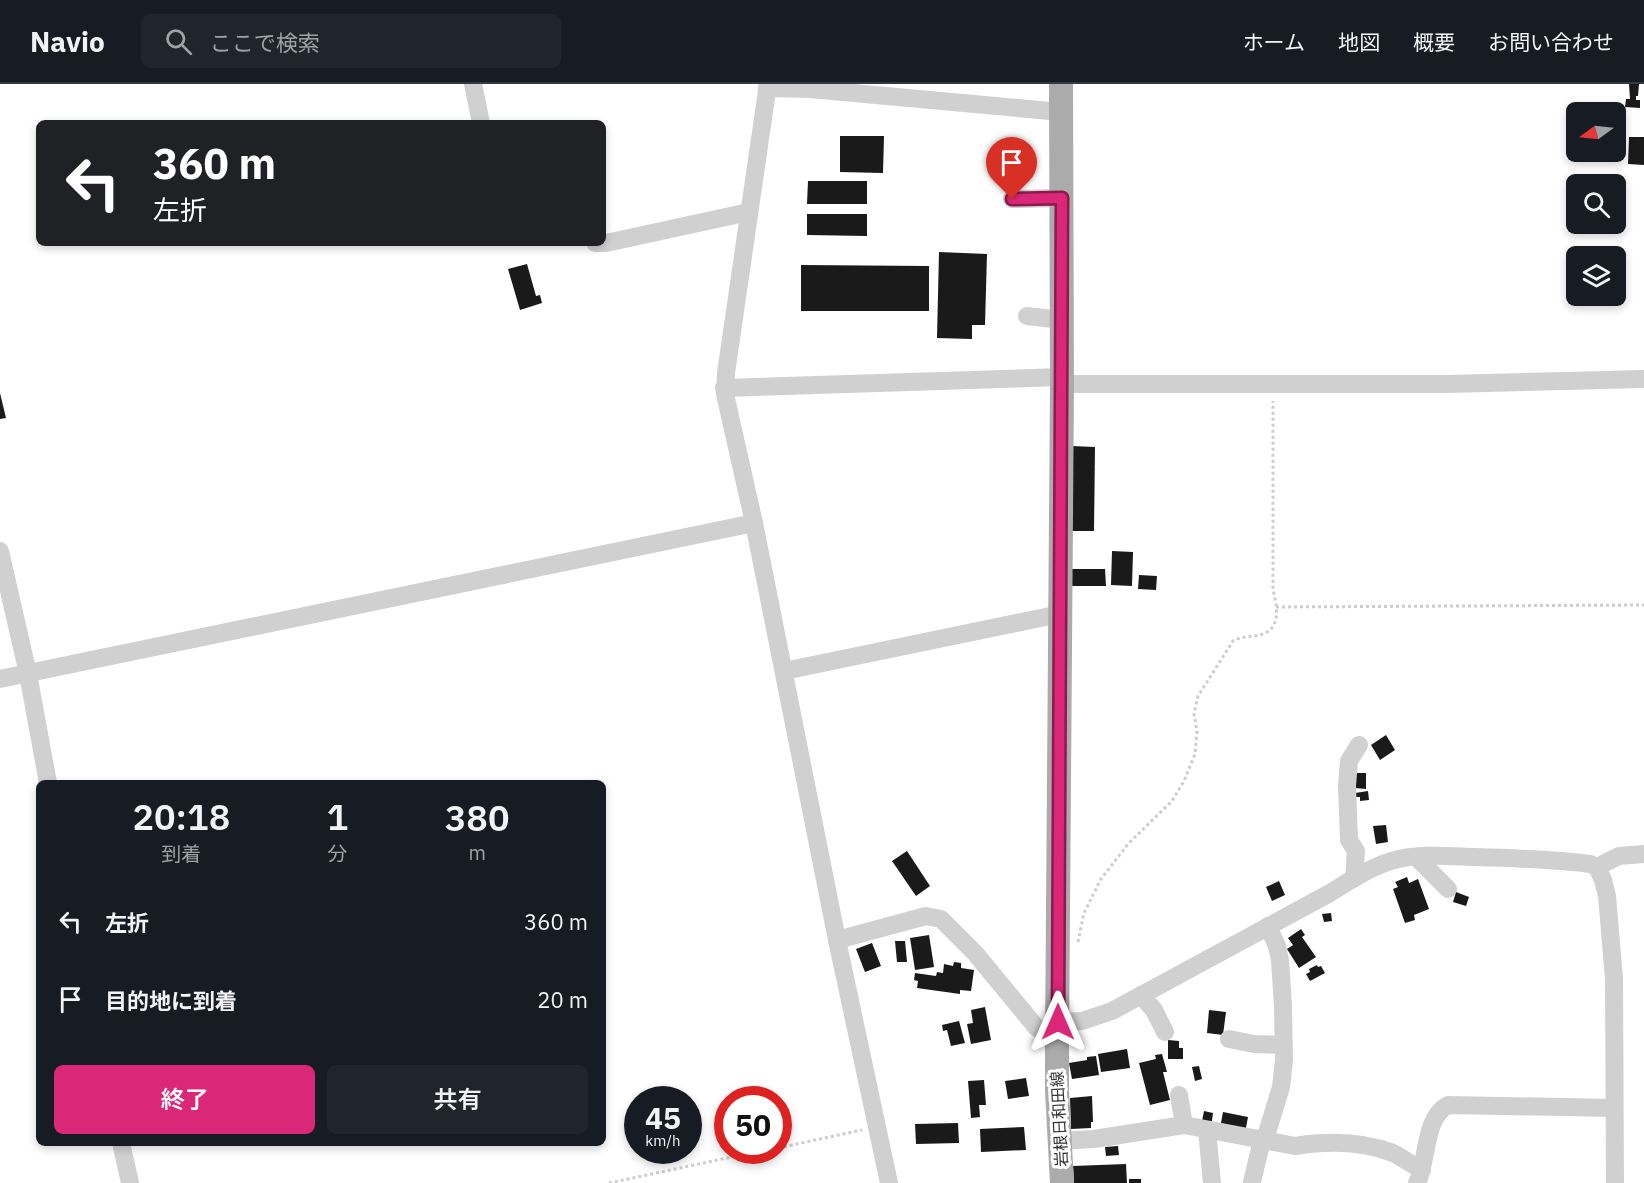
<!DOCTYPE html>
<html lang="ja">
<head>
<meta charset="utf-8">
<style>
	:root { --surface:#171b24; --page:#20242c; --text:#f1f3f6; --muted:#9ea1a6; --line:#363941; --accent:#db2777 }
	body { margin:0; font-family:"IBM Plex Sans","Noto Sans JP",sans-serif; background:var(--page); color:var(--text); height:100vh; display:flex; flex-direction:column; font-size:22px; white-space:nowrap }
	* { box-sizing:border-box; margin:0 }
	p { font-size:20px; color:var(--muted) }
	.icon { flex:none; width:33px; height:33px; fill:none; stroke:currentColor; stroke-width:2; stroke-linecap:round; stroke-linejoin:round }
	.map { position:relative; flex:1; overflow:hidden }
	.panel { position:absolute; left:36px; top:696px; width:570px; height:366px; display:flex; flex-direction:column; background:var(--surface); border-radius:9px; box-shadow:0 3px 9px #0003 }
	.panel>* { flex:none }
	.banner { position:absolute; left:36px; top:36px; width:570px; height:126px; border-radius:9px; box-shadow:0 3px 9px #0003; background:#202124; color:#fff; overflow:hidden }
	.needle { width:39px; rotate:255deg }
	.fabs { position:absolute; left:1566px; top:18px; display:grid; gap:12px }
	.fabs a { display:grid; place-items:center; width:60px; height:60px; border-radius:9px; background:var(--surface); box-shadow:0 3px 9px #0003; font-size:30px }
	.speed { position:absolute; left:624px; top:1002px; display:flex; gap:12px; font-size:30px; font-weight:700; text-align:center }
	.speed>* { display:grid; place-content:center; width:78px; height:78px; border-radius:50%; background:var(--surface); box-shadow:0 3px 9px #0003; line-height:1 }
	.speed small { font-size:15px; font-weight:400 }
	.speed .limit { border:9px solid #d22; background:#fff; color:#111 }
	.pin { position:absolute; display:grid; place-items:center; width:51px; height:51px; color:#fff; margin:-62px -26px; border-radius:50% 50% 50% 0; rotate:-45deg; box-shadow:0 0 6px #0007 }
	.pin .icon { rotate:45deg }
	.me { position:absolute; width:66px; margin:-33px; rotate:0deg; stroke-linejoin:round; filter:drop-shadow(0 0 4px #0008) }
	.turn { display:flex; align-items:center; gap:21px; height:126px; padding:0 18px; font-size:27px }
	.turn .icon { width:78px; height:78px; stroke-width:2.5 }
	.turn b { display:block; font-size:42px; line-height:51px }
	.eta { display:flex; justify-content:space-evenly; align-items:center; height:102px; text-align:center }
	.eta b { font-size:36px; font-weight:600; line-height:42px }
	.cta { display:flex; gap:12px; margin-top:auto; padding:12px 18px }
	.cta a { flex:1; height:69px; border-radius:9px; background:var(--accent); color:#fff; font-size:24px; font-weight:600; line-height:69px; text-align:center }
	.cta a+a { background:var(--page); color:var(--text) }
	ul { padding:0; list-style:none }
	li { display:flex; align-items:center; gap:18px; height:78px; padding:0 18px }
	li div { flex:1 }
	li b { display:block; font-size:22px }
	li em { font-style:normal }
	header { display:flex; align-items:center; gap:36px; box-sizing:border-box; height:84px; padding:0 30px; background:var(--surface); border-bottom:2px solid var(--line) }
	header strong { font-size:28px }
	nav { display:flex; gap:33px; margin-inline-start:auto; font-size:21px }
	.search { width:420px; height:54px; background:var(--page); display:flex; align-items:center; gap:15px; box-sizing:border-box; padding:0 21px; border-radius:9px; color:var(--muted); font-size:22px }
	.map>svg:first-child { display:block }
	.building { fill:#1a1a1a }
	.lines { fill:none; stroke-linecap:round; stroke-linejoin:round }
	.path { stroke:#cdcdcd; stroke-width:3; stroke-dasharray:3 3; stroke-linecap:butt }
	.minor { stroke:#d0d0d0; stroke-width:18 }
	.major { stroke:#ababab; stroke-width:24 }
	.route-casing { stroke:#8e194d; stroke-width:15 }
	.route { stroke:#db2777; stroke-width:10 }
	.labels { text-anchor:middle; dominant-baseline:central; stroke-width:6; stroke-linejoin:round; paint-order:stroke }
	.street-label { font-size:16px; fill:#333; stroke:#fff }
</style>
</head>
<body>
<header>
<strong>Navio</strong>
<div class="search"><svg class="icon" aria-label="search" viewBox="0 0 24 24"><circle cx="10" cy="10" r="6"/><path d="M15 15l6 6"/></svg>ここで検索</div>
<nav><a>ホーム</a><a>地図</a><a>概要</a><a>お問い合わせ</a></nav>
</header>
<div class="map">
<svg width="1644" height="1099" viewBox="0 0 1644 1099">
	<rect width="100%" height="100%" fill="#fff"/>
	<g class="building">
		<polygon points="1629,0 1639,0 1638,12 1636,12 1636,16 1640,16 1640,24 1625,23 1626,15 1630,15"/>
		<polygon points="840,52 884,52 883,89 840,88"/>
		<polygon points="1629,53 1644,53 1644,81 1628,80"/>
		<polygon points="808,97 867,97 867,120 807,120"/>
		<polygon points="807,130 867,130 867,152 807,151"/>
		<polygon points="939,168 987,170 985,241 972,241 972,255 937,254"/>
		<polygon points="527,180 536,212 540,211 542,219 520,226 508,185"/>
		<polygon points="801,181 929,182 929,227 801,227"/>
		<polygon points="0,309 6,334 0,335"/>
		<polygon points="1072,362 1095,363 1094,447 1071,447"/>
		<polygon points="1112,467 1133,468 1132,502 1111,501"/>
		<polygon points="1071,485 1105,485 1106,502 1071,502"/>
		<polygon points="1139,491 1157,492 1156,506 1138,505"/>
		<polygon points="1386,651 1395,666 1380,676 1371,661"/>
		<polygon points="1355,689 1366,689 1366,705 1355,704"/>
		<polygon points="1368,707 1369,716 1360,717 1360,713 1356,713 1355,709"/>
		<polygon points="1386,741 1388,758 1376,760 1373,742"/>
		<polygon points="907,767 930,802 916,812 892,777"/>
		<polygon points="1407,793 1409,799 1418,795 1429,825 1414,831 1415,836 1405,839 1393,805 1398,803 1395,798"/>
		<polygon points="1279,797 1285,811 1272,817 1266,803"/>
		<polygon points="1456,808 1469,813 1466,822 1453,818"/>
		<polygon points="1331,829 1332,837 1324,838 1322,830"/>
		<polygon points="1301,845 1305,851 1302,853 1316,873 1299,884 1287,865 1293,861 1288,854"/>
		<polygon points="929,851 934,883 915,886 910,854"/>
		<polygon points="895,857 905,857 907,878 897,878"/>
		<polygon points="872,859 881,882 865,888 856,865"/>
		<polygon points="954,878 961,879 961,884 974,886 971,907 960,906 960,910 917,904 918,897 914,896 915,889 936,892 937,888 943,889 944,880 953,882"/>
		<polygon points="1317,881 1318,883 1321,882 1325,889 1310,897 1306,890 1310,888 1309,885"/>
		<polygon points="985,923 991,956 971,960 967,940 973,939 971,926"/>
		<polygon points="1209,926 1226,928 1223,951 1207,949"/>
		<polygon points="959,937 965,959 951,962 947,946 943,947 942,941"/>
		<polygon points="1168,956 1179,957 1179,964 1183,964 1183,975 1168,975"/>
		<polygon points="1127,965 1130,984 1101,988 1098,970"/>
		<polygon points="1162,970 1167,988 1163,988 1170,1016 1150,1021 1139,979 1156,975 1155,971"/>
		<polygon points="1096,972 1099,991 1072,995 1069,979 1087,976 1087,973"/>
		<polygon points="1199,982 1202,995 1195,997 1192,983"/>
		<polygon points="1026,994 1029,1012 1008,1015 1005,997"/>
		<polygon points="984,996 986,1021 979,1021 980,1033 971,1034 968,997"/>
		<polygon points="1092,1012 1093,1038 1091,1038 1091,1044 1071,1045 1070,1014"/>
		<polygon points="1204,1027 1213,1029 1211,1044 1201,1042"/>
		<polygon points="1223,1028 1248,1033 1245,1049 1220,1044"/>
		<polygon points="958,1039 959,1059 916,1060 915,1040"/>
		<polygon points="1024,1043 1026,1066 981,1068 980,1045"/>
		<polygon points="1118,1062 1119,1071 1106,1072 1105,1063"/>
		<polygon points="1126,1080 1127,1099 1074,1099 1073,1082"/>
		<rect x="1129" y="1095" width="12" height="4"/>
	</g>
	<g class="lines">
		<g class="path">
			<polyline points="1276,523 1644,521"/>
			<path d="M1078 858 1084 829 1101 795 1128 760 1172 717 1184 697 1195 670 1197 647 1194 630 1198 612 1233 557C1243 551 1255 554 1265 549 1282 542 1276 518 1273 505V317"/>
			<polyline points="778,1064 862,1046"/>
			<polyline points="609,1099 765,1066"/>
		</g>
		<g class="minor">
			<polyline points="473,0 481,39"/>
			<polyline points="768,0 726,289 725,310 754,439 837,856 889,1099"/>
			<polyline points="767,4 810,5 1061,28"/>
			<polyline points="1012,115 1061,114"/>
			<polyline points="595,159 606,159 749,128"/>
			<polyline points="1027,232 1061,236"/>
			<polyline points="1062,300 1446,300 1644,295"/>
			<polyline points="724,304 1061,293"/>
			<polyline points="0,467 28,590 48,699"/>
			<polyline points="784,587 1060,530"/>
			<polyline points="0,595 754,439"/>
			<polyline points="1416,773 1448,805"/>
			<polyline points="1597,783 1619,772 1644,770"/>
			<polyline points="1354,794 1356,767 1349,756 1347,702 1349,677 1359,661"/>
			<polyline points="837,856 926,832 941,835 975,869 1036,943 1057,957"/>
			<polyline points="1141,911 1154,926 1165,948"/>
			<path d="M1058 938 1082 937 1112 927 1330 809C1349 797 1369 784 1391 777 1417 769 1447 772 1474 773 1512 774 1551 775 1590 780L1597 783 1603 796 1607 812 1614 895 1615 1099"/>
			<polyline points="1229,955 1254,960 1283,961"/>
			<polyline points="1179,1011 1184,1041"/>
			<polyline points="1207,1046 1212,1099"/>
			<path d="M1060 1057 1094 1055 1184 1041 1295 1062C1327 1057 1362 1057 1393 1069 1403 1074 1412 1081 1422 1086"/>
			<polyline points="121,1059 130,1099"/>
			<polyline points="1252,1098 1262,1056 1267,1049 1281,1003 1284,976 1283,923 1280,876 1277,862 1268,842"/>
			<path d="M1417 1099C1428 1076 1424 1033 1448 1021L1614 1024"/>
		</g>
		<polyline class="major" points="1061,0 1062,300 1057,957 1057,1007 1062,1099"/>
	</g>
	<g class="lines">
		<defs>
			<polyline id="route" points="1012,115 1062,114 1058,938"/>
		</defs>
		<use href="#route" class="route-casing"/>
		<use href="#route" class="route"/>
	</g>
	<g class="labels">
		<g class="street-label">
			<text transform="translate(1059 1035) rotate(-93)">岩根日和田線</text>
		</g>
	</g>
</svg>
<div class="fabs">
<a><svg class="needle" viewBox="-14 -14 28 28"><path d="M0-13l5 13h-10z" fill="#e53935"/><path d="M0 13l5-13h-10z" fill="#9ea1a6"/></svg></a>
<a><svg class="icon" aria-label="search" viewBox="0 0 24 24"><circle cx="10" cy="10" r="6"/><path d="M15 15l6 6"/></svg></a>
<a><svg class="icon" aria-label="layers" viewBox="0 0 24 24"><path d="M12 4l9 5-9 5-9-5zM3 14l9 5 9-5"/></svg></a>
</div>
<div class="speed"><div>45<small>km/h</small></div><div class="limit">50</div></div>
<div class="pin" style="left:1012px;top:115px;background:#d93025"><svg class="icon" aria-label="arrive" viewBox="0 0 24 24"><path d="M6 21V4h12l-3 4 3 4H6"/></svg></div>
<svg class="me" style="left:1058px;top:938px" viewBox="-20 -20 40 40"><path d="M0-17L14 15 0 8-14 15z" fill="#db2777" stroke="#fff" stroke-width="4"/></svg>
<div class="banner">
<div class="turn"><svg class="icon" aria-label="left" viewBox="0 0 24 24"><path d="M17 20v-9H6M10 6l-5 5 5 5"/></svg><div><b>360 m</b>左折</div></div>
</div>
<section class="panel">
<div class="eta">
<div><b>20:18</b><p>到着</p></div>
<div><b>1</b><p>分</p></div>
<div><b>380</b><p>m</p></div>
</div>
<ul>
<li><svg class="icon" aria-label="left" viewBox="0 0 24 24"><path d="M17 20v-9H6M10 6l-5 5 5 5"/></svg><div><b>左折</b></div><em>360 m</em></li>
<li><svg class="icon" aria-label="arrive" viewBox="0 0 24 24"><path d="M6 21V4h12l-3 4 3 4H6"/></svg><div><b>目的地に到着</b></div><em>20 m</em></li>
</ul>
<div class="cta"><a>終了</a><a>共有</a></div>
</section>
</div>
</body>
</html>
